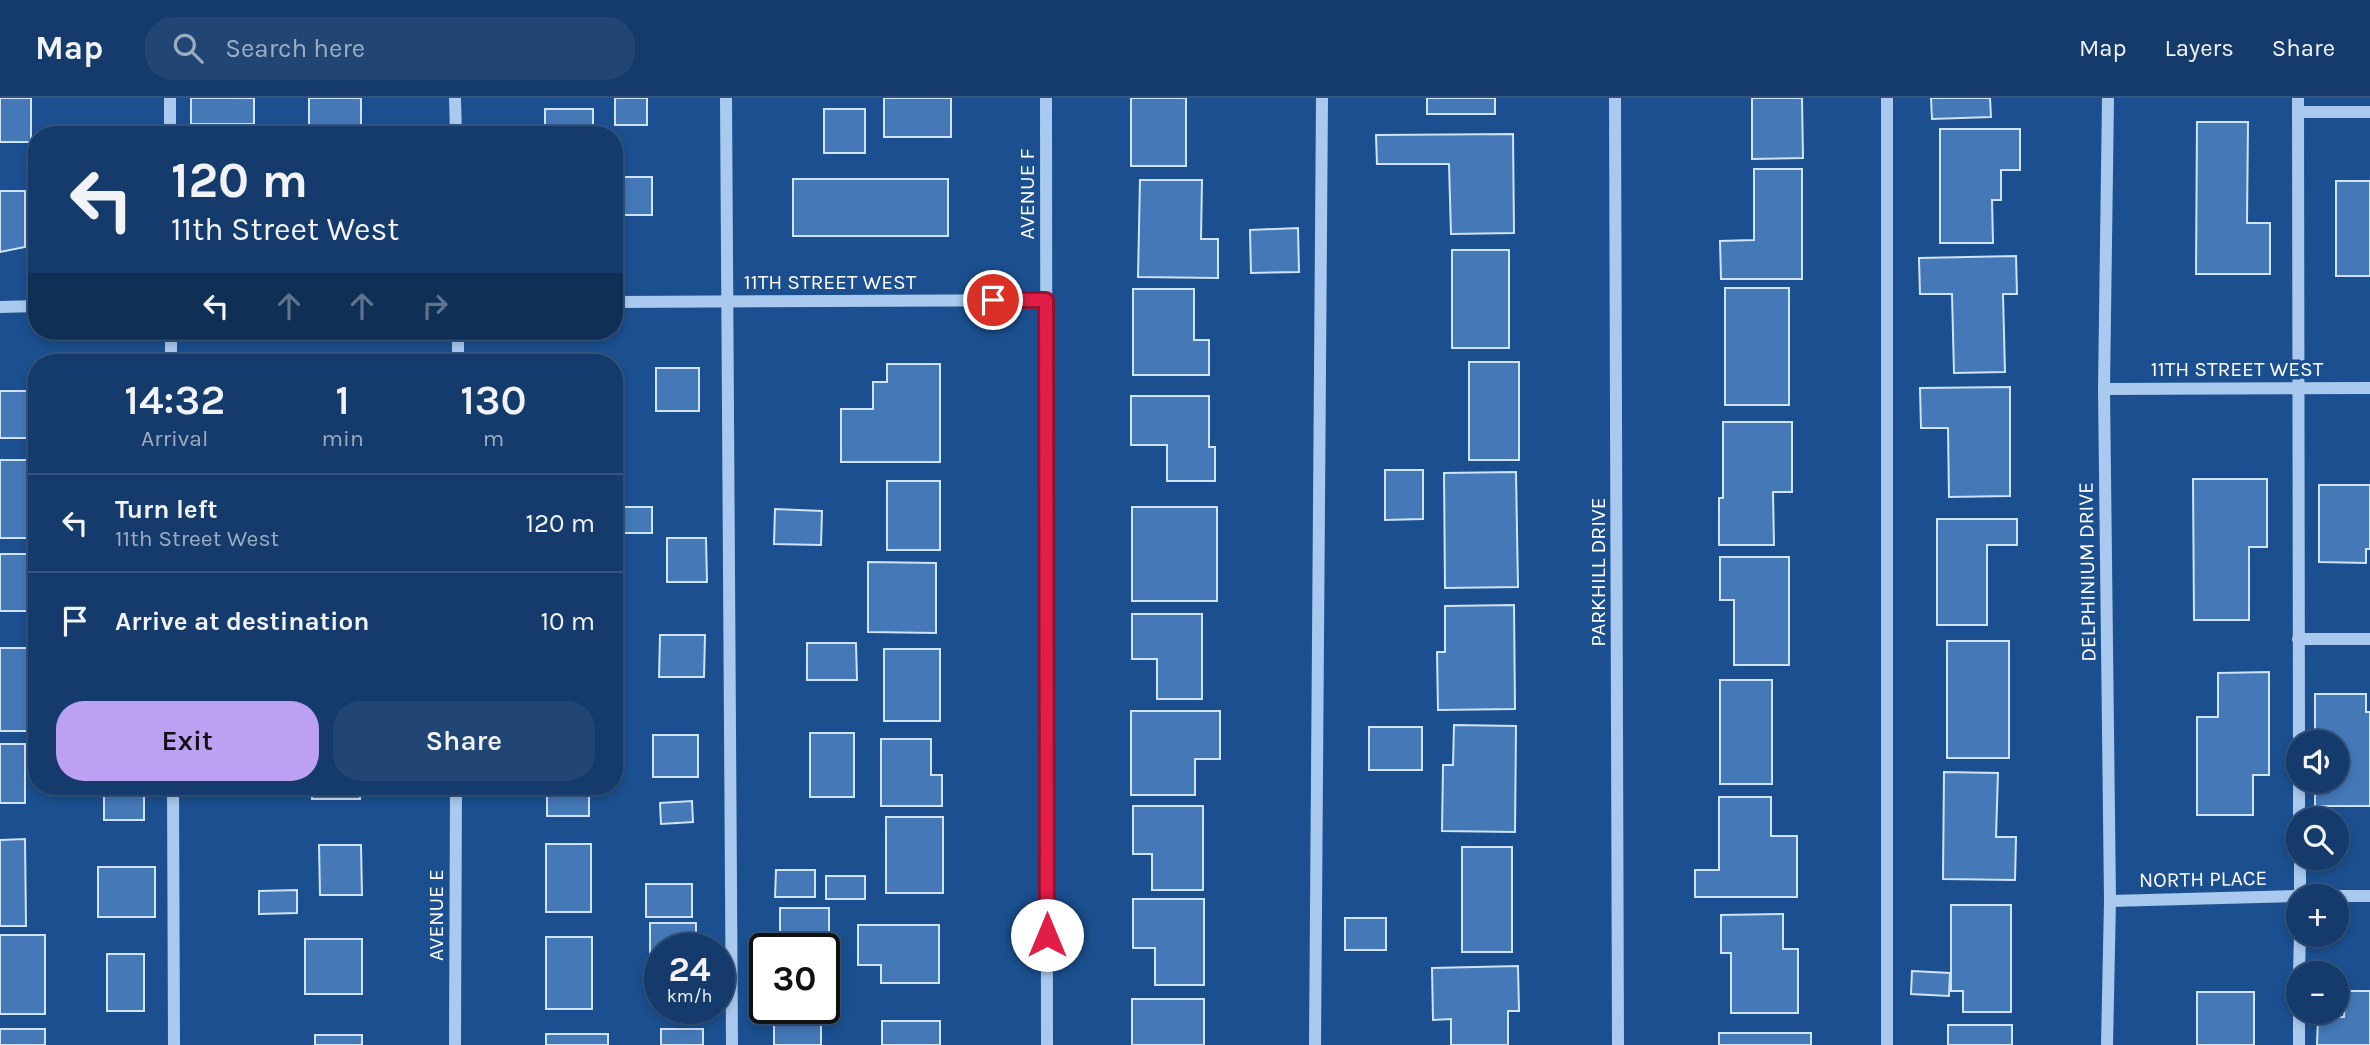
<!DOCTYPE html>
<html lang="en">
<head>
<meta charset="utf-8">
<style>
	:root { --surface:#143b6b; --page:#214673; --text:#f1f3f6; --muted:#9dadc1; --line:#33557e; --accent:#bca0f2 }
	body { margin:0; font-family:Karla,sans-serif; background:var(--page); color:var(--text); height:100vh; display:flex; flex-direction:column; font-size:26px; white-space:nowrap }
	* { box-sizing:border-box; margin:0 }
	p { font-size:23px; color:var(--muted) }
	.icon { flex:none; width:38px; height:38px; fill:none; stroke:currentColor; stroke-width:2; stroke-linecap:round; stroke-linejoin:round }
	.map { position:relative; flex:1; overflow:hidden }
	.sheet { position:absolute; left:28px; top:256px; width:595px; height:441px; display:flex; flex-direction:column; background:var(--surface); border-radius:28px; box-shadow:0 4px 10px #0003,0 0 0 2px var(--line) }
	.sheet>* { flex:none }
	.hud { position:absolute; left:28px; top:28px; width:595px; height:214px; border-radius:28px; box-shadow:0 4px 10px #0003,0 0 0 2px var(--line); background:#143b6b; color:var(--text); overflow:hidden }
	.controls { position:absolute; left:2286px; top:632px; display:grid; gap:14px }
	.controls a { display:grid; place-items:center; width:63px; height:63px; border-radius:50%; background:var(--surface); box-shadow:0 4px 10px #0003,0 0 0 2px var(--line); font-size:35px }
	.speed { position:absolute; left:644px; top:835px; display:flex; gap:14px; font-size:35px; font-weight:700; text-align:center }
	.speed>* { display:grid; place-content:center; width:91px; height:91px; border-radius:50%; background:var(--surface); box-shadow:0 4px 10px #0003,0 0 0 2px var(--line); line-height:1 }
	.speed small { font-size:18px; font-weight:400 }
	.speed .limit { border:4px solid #111; border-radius:10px; background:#fff; color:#111 }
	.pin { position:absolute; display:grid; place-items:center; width:60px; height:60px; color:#fff; margin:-30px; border:4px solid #fff; border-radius:50%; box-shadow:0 2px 7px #0007 }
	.me { position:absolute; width:77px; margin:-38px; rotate:0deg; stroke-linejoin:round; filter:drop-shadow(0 0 5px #0008) }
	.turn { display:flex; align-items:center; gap:24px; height:147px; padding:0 28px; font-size:32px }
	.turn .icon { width:91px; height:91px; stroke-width:2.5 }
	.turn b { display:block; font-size:49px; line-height:60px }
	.lanes { display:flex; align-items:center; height:66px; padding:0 28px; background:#0003; justify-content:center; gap:35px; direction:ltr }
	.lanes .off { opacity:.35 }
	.eta { display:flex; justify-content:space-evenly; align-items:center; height:119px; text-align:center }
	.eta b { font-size:42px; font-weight:600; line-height:49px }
	.action { display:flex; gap:14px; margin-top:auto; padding:14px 28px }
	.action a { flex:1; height:80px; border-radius:28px; background:var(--accent); color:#111; font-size:28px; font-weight:600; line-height:80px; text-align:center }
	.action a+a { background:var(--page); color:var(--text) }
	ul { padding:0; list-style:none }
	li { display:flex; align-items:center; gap:21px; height:98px; padding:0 28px; border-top:2px solid var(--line) }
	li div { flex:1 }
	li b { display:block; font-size:26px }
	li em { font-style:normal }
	header { display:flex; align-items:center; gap:42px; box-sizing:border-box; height:98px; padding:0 35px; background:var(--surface); border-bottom:2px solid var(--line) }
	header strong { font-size:33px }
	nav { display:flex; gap:38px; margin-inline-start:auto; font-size:24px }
	.search { width:490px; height:63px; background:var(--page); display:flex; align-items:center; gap:18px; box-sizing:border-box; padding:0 24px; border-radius:28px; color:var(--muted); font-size:26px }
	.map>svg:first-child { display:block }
	.building { fill:#4478b7; stroke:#cfe3fa; stroke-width:2 }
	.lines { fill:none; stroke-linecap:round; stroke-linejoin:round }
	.minor { stroke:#a9c9ee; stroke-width:12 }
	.route-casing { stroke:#92132f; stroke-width:18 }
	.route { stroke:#e11d48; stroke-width:12 }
	.labels { text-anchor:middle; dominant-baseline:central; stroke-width:7; stroke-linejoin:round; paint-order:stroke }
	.street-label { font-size:21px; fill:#fff; stroke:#1b4f8f }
</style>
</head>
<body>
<header>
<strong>Map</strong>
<div class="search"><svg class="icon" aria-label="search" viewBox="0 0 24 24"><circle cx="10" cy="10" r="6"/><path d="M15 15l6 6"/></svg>Search here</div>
<nav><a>Map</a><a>Layers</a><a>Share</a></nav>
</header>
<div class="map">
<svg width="2370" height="947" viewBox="0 0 2370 947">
	<rect width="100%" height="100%" fill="#1b4f8f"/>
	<g class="building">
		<rect x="0" y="0" width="31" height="44"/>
		<rect x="191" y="0" width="63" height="26"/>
		<rect x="309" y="0" width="52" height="37"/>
		<rect x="615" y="0" width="32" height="27"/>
		<rect x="884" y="0" width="67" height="39"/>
		<rect x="1131" y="0" width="55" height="68"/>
		<rect x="1427" y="0" width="68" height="16"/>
		<polygon points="1752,0 1802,0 1803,60 1752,61"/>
		<polygon points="1931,0 1990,0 1991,19 1932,21"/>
		<rect x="545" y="11" width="48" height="26"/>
		<rect x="824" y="11" width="41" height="44"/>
		<polygon points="2197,24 2248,24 2247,125 2270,125 2270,176 2196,176"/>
		<polygon points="1940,31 2020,31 2020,72 2001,72 2001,102 1992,102 1993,145 1940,145"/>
		<polygon points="1513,36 1514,135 1451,136 1449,66 1377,66 1376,37"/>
		<polygon points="1754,71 1802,71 1802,181 1721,181 1720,143 1754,142"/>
		<polygon points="614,79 652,79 652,117 616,117 616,135"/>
		<rect x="793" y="81" width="155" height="57"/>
		<polygon points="1140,82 1202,82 1201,141 1218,141 1218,180 1138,179"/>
		<rect x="2336" y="83" width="34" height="95"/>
		<polygon points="0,93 25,93 25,149 0,154"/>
		<polygon points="1298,130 1299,174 1251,175 1250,132"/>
		<rect x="1452" y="152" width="57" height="98"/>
		<polygon points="2016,158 2017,196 2003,196 2005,274 1954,275 1952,196 1920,196 1919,160"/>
		<rect x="1725" y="190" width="64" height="117"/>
		<polygon points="1133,191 1194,191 1194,242 1209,242 1209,277 1133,277"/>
		<rect x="1469" y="264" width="50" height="98"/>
		<polygon points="887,266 940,266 940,364 841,364 841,311 873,311 873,284 887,284"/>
		<rect x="656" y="270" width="43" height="43"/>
		<polygon points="2010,289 2010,398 1949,399 1948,330 1921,330 1920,290"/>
		<rect x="0" y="293" width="37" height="47"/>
		<polygon points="1131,298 1209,298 1209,349 1215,349 1215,383 1167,383 1167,347 1131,347"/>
		<polygon points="1723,324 1792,324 1792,394 1773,394 1774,447 1719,447 1719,400 1723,400"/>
		<rect x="0" y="362" width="33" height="78"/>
		<polygon points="1385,372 1423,372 1423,421 1385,422"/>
		<polygon points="1516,374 1518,489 1445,490 1444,375"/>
		<polygon points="2193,381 2267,381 2267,449 2249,449 2249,522 2194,522"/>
		<rect x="887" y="383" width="53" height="69"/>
		<polygon points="2319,387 2370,387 2370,451 2366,451 2366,465 2319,464"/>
		<rect x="614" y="409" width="38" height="26"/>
		<rect x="1132" y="409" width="85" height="94"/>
		<polygon points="775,411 822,413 821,447 774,446"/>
		<polygon points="1937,421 2017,421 2017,447 1987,447 1987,527 1937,527"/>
		<polygon points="667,440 706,440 707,484 667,484"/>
		<rect x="0" y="456" width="37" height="57"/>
		<polygon points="1720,459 1789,459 1789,567 1734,567 1734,502 1720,502"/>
		<polygon points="868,464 936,465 936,535 868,534"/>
		<rect x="614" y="465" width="3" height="68"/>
		<polygon points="1514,507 1515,611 1438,612 1437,554 1445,554 1445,508"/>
		<polygon points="1132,516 1202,516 1202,601 1157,601 1157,561 1132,561"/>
		<polygon points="660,537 705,537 704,579 659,579"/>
		<rect x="1947" y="543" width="62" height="117"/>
		<polygon points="807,545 856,545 857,582 807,582"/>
		<rect x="0" y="550" width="37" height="83"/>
		<rect x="884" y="551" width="56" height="72"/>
		<polygon points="2269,574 2269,677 2253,677 2253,717 2197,717 2197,619 2218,619 2218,575"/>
		<rect x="1720" y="582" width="52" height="104"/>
		<polygon points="2315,596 2366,596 2366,614 2370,614 2370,708 2315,708 2315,682 2336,682 2336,644 2315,644"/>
		<polygon points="1131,613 1220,613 1220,661 1195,661 1195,697 1131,697"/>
		<polygon points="1454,627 1516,628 1515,734 1442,733 1443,667 1453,667"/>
		<rect x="1369" y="629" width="53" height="43"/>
		<rect x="810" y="635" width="44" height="64"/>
		<rect x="653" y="637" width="45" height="42"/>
		<polygon points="881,641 931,641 931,677 942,677 942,708 881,708"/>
		<rect x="0" y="646" width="25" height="59"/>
		<polygon points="1944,674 1998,675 1996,739 2016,739 2015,782 1943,781"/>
		<rect x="104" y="688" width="40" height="34"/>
		<rect x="312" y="688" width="48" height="13"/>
		<rect x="547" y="688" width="42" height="30"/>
		<polygon points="1719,699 1771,699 1771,738 1797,738 1797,799 1695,799 1695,772 1719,772"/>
		<polygon points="692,703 693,724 661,726 660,705"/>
		<polygon points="1133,708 1203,708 1203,792 1152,792 1152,756 1133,756"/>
		<rect x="886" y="719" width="57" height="76"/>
		<polygon points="25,741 26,828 0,828 0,742"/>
		<rect x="546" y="746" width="45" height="68"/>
		<polygon points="319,747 361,747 362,797 320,797"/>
		<rect x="1462" y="749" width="50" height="105"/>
		<rect x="98" y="769" width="57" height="50"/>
		<polygon points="776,772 815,772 815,799 775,799"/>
		<rect x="826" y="778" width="39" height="23"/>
		<rect x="646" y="786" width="46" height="33"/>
		<polygon points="297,792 297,815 259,816 259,793"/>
		<polygon points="1133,801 1204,801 1204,887 1155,887 1155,850 1133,850"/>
		<polygon points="1951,807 2011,807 2011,914 1963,914 1963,893 1951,893"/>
		<polygon points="780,810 829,810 829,852 780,850"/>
		<polygon points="1783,816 1783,851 1798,851 1798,915 1731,915 1731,855 1721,855 1721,817"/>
		<rect x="1345" y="820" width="41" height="32"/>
		<polygon points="650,825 696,825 696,850 660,850 660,880 650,880"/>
		<polygon points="858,827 939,827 939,885 881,885 881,867 858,867"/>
		<rect x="0" y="837" width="45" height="79"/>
		<rect x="546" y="839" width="46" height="72"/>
		<rect x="305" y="841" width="57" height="55"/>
		<rect x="107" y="856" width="37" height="57"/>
		<rect x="824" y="862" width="4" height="33"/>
		<polygon points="1518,868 1519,913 1508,913 1508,947 1451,947 1451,921 1433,922 1432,870"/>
		<polygon points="1912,873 1950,875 1949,898 1911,896"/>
		<polygon points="2345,893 2370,893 2370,947 2317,947 2318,919 2344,919"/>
		<rect x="2197" y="894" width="57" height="53"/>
		<rect x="1132" y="901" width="72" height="46"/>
		<rect x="774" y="916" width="47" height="31"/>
		<rect x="882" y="923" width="58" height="24"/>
		<rect x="1948" y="927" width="64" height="20"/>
		<rect x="0" y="931" width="45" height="16"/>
		<rect x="661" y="931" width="42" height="16"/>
		<rect x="1719" y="935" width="92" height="12"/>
		<rect x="546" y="936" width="62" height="11"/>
		<rect x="315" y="937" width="47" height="10"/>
	</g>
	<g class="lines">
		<g class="minor">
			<polyline points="170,0 170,37"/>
			<polyline points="455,0 456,37"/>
			<polyline points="726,0 732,947"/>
			<polyline points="1046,0 1047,947"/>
			<polyline points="1615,0 1618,947"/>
			<polyline points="2298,0 2299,644"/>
			<polyline points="2298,14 2370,14"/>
			<polyline points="614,204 1046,202"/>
			<polyline points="0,209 37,208"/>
			<polyline points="171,233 171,264"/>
			<polyline points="458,264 458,233"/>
			<polyline points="2104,291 2370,290"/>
			<polyline points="2298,541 2370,541"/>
			<polyline points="2299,682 2299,721"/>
			<polyline points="173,688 174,947"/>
			<polyline points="2300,760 2300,798"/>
			<polyline points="2336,798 2370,798"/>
			<polyline points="2110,803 2298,798"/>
			<polyline points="2299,875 2300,836"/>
			<polyline points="455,947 456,688"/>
			<polyline points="1315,947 1322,0"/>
			<polyline points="1887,947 1887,0"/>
			<polyline points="2107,947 2110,803 2104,291 2108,0"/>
			<polyline points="2299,947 2299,914"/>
		</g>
	</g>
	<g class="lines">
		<defs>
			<polyline id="route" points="993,202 1046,202 1047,837"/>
		</defs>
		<use href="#route" class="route-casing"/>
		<use href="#route" class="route"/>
	</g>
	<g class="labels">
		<g class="street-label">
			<text transform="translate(1027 96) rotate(-90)">AVENUE F</text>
			<text x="830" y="184">11TH STREET WEST</text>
			<text x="2237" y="271">11TH STREET WEST</text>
			<text transform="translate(1598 474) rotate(-90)">PARKHILL DRIVE</text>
			<text transform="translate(2087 474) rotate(-91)">DELPHINIUM DRIVE</text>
			<text transform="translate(2203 781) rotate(-1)">NORTH PLACE</text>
			<text transform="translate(436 817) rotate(-90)">AVENUE E</text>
		</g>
	</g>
</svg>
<div class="controls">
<a><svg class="icon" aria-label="sound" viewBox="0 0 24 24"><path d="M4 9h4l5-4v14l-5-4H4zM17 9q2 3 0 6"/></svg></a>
<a><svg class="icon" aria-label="search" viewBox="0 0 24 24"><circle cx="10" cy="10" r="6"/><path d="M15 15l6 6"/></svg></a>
<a>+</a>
<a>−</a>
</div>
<div class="speed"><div>24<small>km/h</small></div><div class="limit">30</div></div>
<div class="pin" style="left:993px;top:202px;background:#d93025"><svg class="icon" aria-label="arrive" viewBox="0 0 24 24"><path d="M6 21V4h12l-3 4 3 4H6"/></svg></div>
<svg class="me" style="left:1047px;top:837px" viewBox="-20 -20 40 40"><circle r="19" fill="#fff"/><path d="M0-13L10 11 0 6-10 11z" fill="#e11d48"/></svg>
<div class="hud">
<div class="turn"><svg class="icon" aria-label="left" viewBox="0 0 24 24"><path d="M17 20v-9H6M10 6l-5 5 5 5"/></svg><div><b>120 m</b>11th Street West</div></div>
<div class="lanes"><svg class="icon" aria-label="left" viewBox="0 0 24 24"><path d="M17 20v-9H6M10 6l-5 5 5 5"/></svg><svg class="icon off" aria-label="ahead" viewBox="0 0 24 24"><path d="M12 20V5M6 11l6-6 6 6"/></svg><svg class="icon off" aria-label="ahead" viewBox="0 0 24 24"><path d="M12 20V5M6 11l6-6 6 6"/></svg><svg class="icon off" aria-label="right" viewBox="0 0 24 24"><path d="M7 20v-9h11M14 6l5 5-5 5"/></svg></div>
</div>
<section class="sheet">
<div class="eta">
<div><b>14:32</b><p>Arrival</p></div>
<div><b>1</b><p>min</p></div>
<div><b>130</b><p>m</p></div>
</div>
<ul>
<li><svg class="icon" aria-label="left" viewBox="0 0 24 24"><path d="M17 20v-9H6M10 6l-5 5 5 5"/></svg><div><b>Turn left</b><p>11th Street West</p></div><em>120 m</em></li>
<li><svg class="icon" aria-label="arrive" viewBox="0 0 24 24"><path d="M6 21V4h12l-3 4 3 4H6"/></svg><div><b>Arrive at destination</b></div><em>10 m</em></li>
</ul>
<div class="action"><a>Exit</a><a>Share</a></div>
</section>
</div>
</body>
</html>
